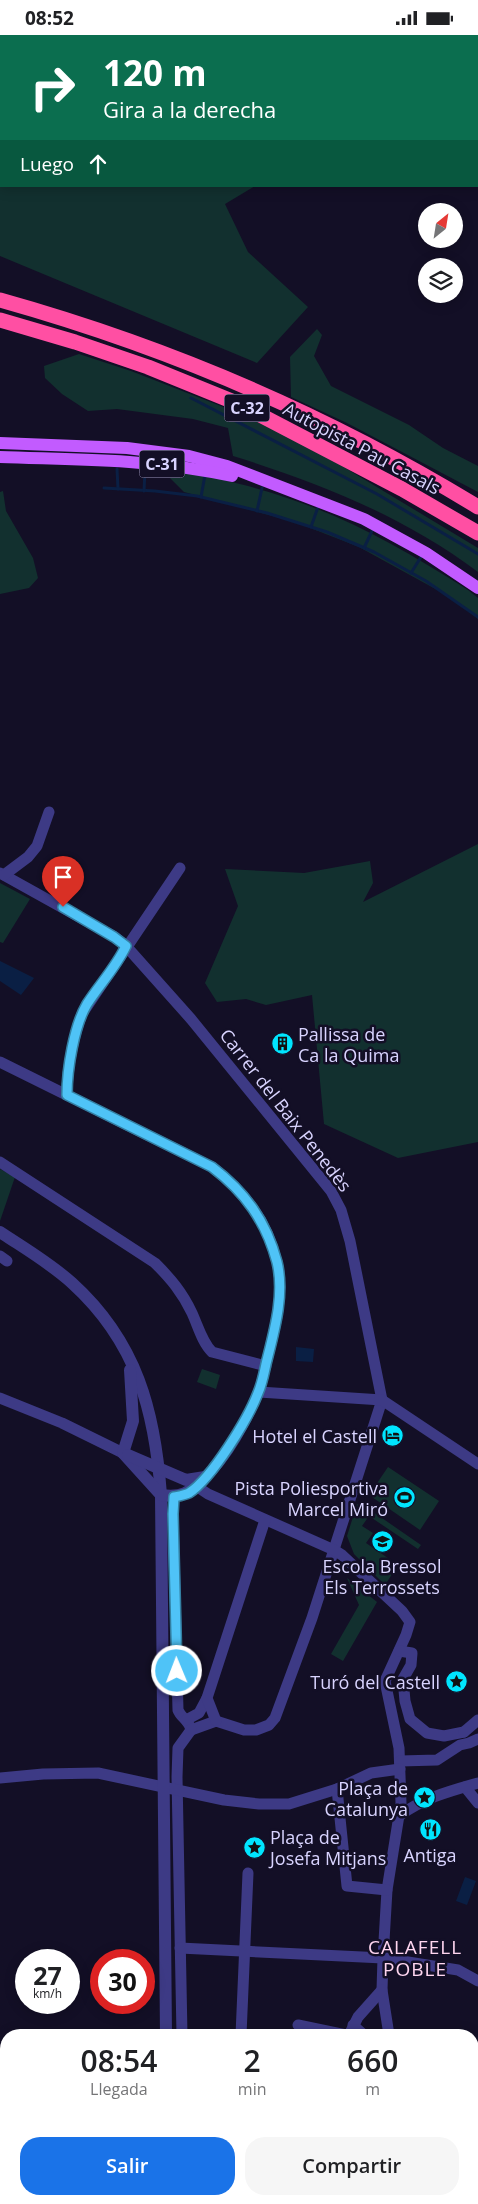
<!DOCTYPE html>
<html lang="es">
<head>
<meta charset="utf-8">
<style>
	:root { --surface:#fff; --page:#f6f6f6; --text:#202124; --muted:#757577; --accent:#1a73e8 }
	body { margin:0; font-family:"Open Sans",sans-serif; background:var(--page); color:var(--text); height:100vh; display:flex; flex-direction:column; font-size:19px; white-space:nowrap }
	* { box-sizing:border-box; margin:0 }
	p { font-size:16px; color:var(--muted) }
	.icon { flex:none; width:28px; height:28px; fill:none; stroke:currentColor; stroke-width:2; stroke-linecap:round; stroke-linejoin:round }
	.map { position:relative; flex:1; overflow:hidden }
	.sheet { position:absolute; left:0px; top:1994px; width:479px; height:176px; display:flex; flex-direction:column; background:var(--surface); border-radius:20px 20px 0 0; box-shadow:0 2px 12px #0003 }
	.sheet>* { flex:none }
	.banner { position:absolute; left:0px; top:0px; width:479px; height:152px; box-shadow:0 2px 12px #0003; background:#0b6e4f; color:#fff; overflow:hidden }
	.needle { width:32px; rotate:30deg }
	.fabs { position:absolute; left:418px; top:168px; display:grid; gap:10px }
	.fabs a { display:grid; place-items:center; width:45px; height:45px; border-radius:50%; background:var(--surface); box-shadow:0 2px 12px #0003; font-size:25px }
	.speed { position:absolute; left:15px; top:1914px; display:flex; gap:10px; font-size:25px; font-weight:700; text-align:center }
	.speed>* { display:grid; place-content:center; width:65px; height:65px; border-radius:50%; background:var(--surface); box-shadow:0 2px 12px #0003; line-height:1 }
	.speed small { font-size:12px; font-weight:400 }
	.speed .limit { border:8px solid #d22; background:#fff; color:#111 }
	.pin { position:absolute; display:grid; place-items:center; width:42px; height:42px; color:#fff; margin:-51px -21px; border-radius:50% 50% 50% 0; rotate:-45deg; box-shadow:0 0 5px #0007 }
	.pin .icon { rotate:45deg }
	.me { position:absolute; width:55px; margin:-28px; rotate:359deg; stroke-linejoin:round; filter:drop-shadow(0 0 4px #0008) }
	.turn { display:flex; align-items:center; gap:18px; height:105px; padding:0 20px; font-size:22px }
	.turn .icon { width:65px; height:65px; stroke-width:2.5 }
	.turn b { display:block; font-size:35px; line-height:42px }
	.then { display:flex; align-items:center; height:48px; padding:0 20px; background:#0003; gap:10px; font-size:19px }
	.eta { display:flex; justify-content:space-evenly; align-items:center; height:85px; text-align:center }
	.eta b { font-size:30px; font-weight:600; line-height:35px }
	.action { display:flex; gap:10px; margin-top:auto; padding:10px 20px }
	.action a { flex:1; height:58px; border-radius:20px; background:var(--accent); color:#fff; font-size:20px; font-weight:600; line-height:58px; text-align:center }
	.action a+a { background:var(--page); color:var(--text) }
	.status { display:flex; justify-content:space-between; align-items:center; height:35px; padding:0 25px; background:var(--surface); direction:ltr }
	.status svg { height:14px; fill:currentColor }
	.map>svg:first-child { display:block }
	.green { fill:#12302f }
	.water { fill:#0a1f44 }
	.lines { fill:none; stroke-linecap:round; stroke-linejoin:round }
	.stream { stroke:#0a1f44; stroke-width:3 }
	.minor { stroke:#3d3a85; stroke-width:11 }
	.tertiary { stroke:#3d3a85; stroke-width:12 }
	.primary { stroke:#c25bff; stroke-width:12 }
	.motorway { stroke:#ff4fa3; stroke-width:15 }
	.route-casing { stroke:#337fa1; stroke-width:12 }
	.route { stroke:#4fc3f7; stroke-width:9 }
	.labels { text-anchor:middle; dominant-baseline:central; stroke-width:5; stroke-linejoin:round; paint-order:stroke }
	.shield { fill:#130f26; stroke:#9e99be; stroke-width:1 }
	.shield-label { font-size:16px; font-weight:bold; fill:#d9d4ff }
	.street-label { font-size:18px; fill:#d9d4ff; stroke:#130f26 }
	.poi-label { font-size:18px; fill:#d9d4ff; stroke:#130f26; text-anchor:end }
	.neighbourhood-label { font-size:19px; letter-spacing:1px; fill:#ffd6f0; stroke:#130f26 }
</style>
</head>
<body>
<div class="status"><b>08:52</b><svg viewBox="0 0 49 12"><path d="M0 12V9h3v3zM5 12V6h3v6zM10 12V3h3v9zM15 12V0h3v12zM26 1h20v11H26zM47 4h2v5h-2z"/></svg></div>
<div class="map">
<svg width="478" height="2169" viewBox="0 0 478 2169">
	<rect width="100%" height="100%" fill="#130f26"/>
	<g class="green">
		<polygon points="0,0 478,0 478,78 478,1 1,1 1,151 255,151 225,169 248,217 308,272 257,328 0,221"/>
		<polygon points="317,294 322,300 314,321 331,351 409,390 443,413 478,431 478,457 347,388 291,362 290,322"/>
		<path d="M79 319 131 336 259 386 342 431 478 513V537C405 482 320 448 233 421L228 393 193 384 117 374 88 376 62 359 45 343 44 331Z"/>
		<path d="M165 438C177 438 190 438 203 440 217 442 230 447 244 450 330 472 394 508 468 555L478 563V584L450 562 359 512 295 487 184 457Z"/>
		<polygon points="3,456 6,476 33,523 38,543 29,553 0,559 0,457"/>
		<polygon points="478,809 478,1107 398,1123 324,1089 312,960 266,970 246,964 217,967 205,948 238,871 225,834 304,838 370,826 373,848 363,867"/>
		<polygon points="0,848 30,864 3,908 0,907"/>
		<polygon points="0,1134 15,1142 0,1186"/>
		<polygon points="202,1334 220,1340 216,1354 197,1347"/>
		<polygon points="388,1432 439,1466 420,1495 369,1460"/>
		<polygon points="357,1469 366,1472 421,1510 418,1514 369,1481 362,1491 373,1498 366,1508 398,1530 385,1550 354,1519 347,1501"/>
		<polygon points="347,1543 377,1567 343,1626 331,1619 359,1570"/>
	</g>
	<g class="water">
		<polygon points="0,926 34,943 21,960 0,946"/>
		<polygon points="296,1312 314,1314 313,1327 296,1326"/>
		<polygon points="465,1842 476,1846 467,1870 456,1866"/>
	</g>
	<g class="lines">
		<g class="stream">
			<polyline points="191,363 377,459 478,519"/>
			<polyline points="117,434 118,454"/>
			<polyline points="104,453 155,456 197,461 267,478 327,497 374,517 426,546 478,582"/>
			<polyline points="144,456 145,435"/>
			<polyline points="201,462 205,440"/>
			<polyline points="257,476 262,453"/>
			<polyline points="311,492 318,472"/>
			<polyline points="364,513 372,496"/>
			<polyline points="411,538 421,522"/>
		</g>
		<g class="minor">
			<polyline points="0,838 115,902 126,911 191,984 331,1156 341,1175 350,1206 382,1365 312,1583 275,1683 269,1690 256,1695 244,1695 216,1686 191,1695"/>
			<polyline points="4,840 28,822 37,811 49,777"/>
			<path d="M0 1027 212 1132C245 1157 267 1186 277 1227 285 1260 274 1297 266 1329 264 1338 262 1349 258 1358 248 1383 226 1424 205 1442"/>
			<path d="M67 1060C67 1034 73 1003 82 979L180 833"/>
			<path d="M0 1127 155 1228C171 1244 182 1257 192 1278 198 1291 202 1307 212 1317L266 1331"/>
			<polyline points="0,1221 7,1226"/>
			<polyline points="259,1357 382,1365 478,1429"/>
			<polyline points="0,1363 62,1388 123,1418"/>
			<polyline points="194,1444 196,1451 208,1459 334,1515 342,1520 402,1576 410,1587 406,1600 385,1646 399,1713 401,1768 387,1855 383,1923 382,1955 389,2000"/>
			<path d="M174 1462 173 1479 178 1675C181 1683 189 1685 191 1695L178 1713 177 1742 182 2000"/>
			<polyline points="399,1616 412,1618 411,1630 403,1644 405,1666 410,1684 427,1698 444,1701 464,1697"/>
			<polyline points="186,1685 199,1678 207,1663"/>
			<polyline points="216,1686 207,1663 265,1485"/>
			<polyline points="464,1697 478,1685"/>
			<polyline points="400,1726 437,1725 460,1710 469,1708 478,1704"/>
			<polyline points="0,1743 43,1739 98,1738 224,1765 259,1769 289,1769 337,1754 371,1738 400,1734"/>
			<polyline points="465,1752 478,1768"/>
			<polyline points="337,1754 347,1851 387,1855"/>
			<path d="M399 1781C423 1763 450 1756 478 1748"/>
			<polyline points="180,1913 383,1923 458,1935 478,1946"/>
			<polyline points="298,1990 346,2000"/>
			<polyline points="353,1990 364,2000"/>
			<polyline points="241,2000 248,1838"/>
			<polyline points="349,2000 358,1982 382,1955"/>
			<polyline points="472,2069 478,2061"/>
			<polyline points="472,2118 478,2124"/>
			<polyline points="253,2169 256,2164"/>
			<polyline points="400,2169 403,2164"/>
		</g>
		<g class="tertiary">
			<path d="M0 1197C24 1213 50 1228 72 1248 137 1307 155 1376 161 1460L166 2000"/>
			<path d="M123 1418 161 1460C184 1463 189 1457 205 1442"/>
			<polyline points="123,1418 133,1386 130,1335"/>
			<polyline points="128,1420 186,1445 205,1442"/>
			<polyline points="169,2164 169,2169"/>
		</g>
		<g class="primary">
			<polyline points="0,408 127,413 189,421 227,431 364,484 426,518 478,553"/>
			<path d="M0 422C78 425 156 424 232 441"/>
		</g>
		<g class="motorway">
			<path d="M0 265C168 312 329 381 478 472"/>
			<polyline points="0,285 75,307 148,332 239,369 402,454 478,498"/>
		</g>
	</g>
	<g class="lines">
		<defs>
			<path id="route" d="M63 872 114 902 126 911C116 932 100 949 87 969 74 991 67 1034 67 1060L212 1132C245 1157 266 1186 277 1227 285 1260 274 1297 266 1329 264 1338 262 1349 258 1358 248 1384 212 1443 189 1458 185 1460 179 1461 174 1462L173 1479 177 1636"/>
		</defs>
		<use href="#route" class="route-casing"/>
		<use href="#route" class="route"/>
	</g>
	<defs>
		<symbol id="building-disc" viewBox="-11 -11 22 22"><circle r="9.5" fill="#00e5ff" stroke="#130f26"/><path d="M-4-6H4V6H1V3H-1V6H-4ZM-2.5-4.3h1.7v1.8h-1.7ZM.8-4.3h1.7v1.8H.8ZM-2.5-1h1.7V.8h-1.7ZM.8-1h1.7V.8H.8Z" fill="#111"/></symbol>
		<symbol id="hotel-disc" viewBox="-11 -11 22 22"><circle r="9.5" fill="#00e5ff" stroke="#130f26"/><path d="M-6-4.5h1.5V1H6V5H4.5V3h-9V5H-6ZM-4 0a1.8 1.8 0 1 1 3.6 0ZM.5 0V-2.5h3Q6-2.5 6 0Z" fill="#111"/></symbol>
		<symbol id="stadium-disc" viewBox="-11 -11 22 22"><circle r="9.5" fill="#00e5ff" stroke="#130f26"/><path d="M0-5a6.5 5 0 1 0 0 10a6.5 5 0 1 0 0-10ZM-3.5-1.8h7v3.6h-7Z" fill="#111"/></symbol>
		<symbol id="school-disc" viewBox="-11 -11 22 22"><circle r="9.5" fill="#00e5ff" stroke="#130f26"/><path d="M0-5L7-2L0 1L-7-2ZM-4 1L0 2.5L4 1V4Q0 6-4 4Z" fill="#111"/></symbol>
		<symbol id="sight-disc" viewBox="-11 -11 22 22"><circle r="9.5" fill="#00e5ff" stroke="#130f26"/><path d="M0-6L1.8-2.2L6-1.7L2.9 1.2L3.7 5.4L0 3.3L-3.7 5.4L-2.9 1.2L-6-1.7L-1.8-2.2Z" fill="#111"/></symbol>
		<symbol id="restaurant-disc" viewBox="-11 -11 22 22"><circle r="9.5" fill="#00e5ff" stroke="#130f26"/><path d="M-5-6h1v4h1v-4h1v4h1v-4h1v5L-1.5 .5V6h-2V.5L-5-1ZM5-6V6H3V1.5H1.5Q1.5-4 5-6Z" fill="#111"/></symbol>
	</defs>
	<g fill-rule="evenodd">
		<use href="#building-disc" x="270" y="996" width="25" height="25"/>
		<use href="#hotel-disc" x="380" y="1388" width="25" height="25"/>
		<use href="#stadium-disc" x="392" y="1450" width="25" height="25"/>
		<use href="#school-disc" x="370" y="1494" width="25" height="25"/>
		<use href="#sight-disc" x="444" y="1634" width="25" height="25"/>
		<use href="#sight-disc" x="412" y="1750" width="25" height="25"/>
		<use href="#restaurant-disc" x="418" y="1782" width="25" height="25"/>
		<use href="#sight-disc" x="242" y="1800" width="25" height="25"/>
	</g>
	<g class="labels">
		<g class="shield">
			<rect x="224.5" y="359.5" width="45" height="27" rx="4"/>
			<rect x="139.5" y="415.5" width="45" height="27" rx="4"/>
		</g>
		<g class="shield-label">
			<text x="247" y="373">C-32</text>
			<text x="162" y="429">C-31</text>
		</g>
		<g class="street-label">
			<text transform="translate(362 413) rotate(28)">Autopista Pau Casals</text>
			<text transform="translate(286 1075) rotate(52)">Carrer del Baix Penedès</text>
		</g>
		<g class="poi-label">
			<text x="298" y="999" text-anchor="start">Pallissa de<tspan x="298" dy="21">Ca la Quima</tspan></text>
			<text x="377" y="1401">Hotel el Castell</text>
			<text x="388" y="1453">Pista Poliesportiva<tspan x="388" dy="21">Marcel Miró</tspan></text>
			<text x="382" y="1531" text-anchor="middle">Escola Bressol<tspan x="382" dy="21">Els Terrossets</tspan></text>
			<text x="440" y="1647">Turó del Castell</text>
			<text x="408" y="1753">Plaça de<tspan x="408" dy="21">Catalunya</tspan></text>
			<text x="270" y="1802" text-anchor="start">Plaça de<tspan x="270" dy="21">Josefa Mitjans</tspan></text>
			<text x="430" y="1820" text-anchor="middle">Antiga</text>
		</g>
		<g class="neighbourhood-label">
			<text x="415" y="1912">CALAFELL<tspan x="415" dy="22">POBLE</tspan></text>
		</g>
	</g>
</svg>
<div class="fabs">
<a><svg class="needle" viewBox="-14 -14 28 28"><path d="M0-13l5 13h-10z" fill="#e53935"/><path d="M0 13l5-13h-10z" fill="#757577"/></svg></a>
<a><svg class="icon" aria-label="layers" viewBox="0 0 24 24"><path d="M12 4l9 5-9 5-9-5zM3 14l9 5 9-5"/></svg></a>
</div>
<div class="speed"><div>27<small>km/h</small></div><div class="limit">30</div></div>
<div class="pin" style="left:63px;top:872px;background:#d93025"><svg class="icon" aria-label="arrive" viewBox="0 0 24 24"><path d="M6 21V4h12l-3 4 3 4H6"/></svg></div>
<svg class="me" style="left:177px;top:1636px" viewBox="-20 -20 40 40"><circle r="17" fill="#4fc3f7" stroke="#fff" stroke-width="3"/><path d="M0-11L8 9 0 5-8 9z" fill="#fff"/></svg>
<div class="banner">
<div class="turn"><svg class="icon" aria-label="right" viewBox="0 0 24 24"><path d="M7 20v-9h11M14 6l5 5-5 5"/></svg><div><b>120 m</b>Gira a la derecha</div></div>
<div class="then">Luego<svg class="icon" aria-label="ahead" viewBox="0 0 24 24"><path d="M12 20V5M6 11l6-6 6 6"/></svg></div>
</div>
<section class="sheet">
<div class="eta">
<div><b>08:54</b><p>Llegada</p></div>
<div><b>2</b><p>min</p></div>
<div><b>660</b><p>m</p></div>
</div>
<div class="action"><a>Salir</a><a>Compartir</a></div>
</section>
</div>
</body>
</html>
